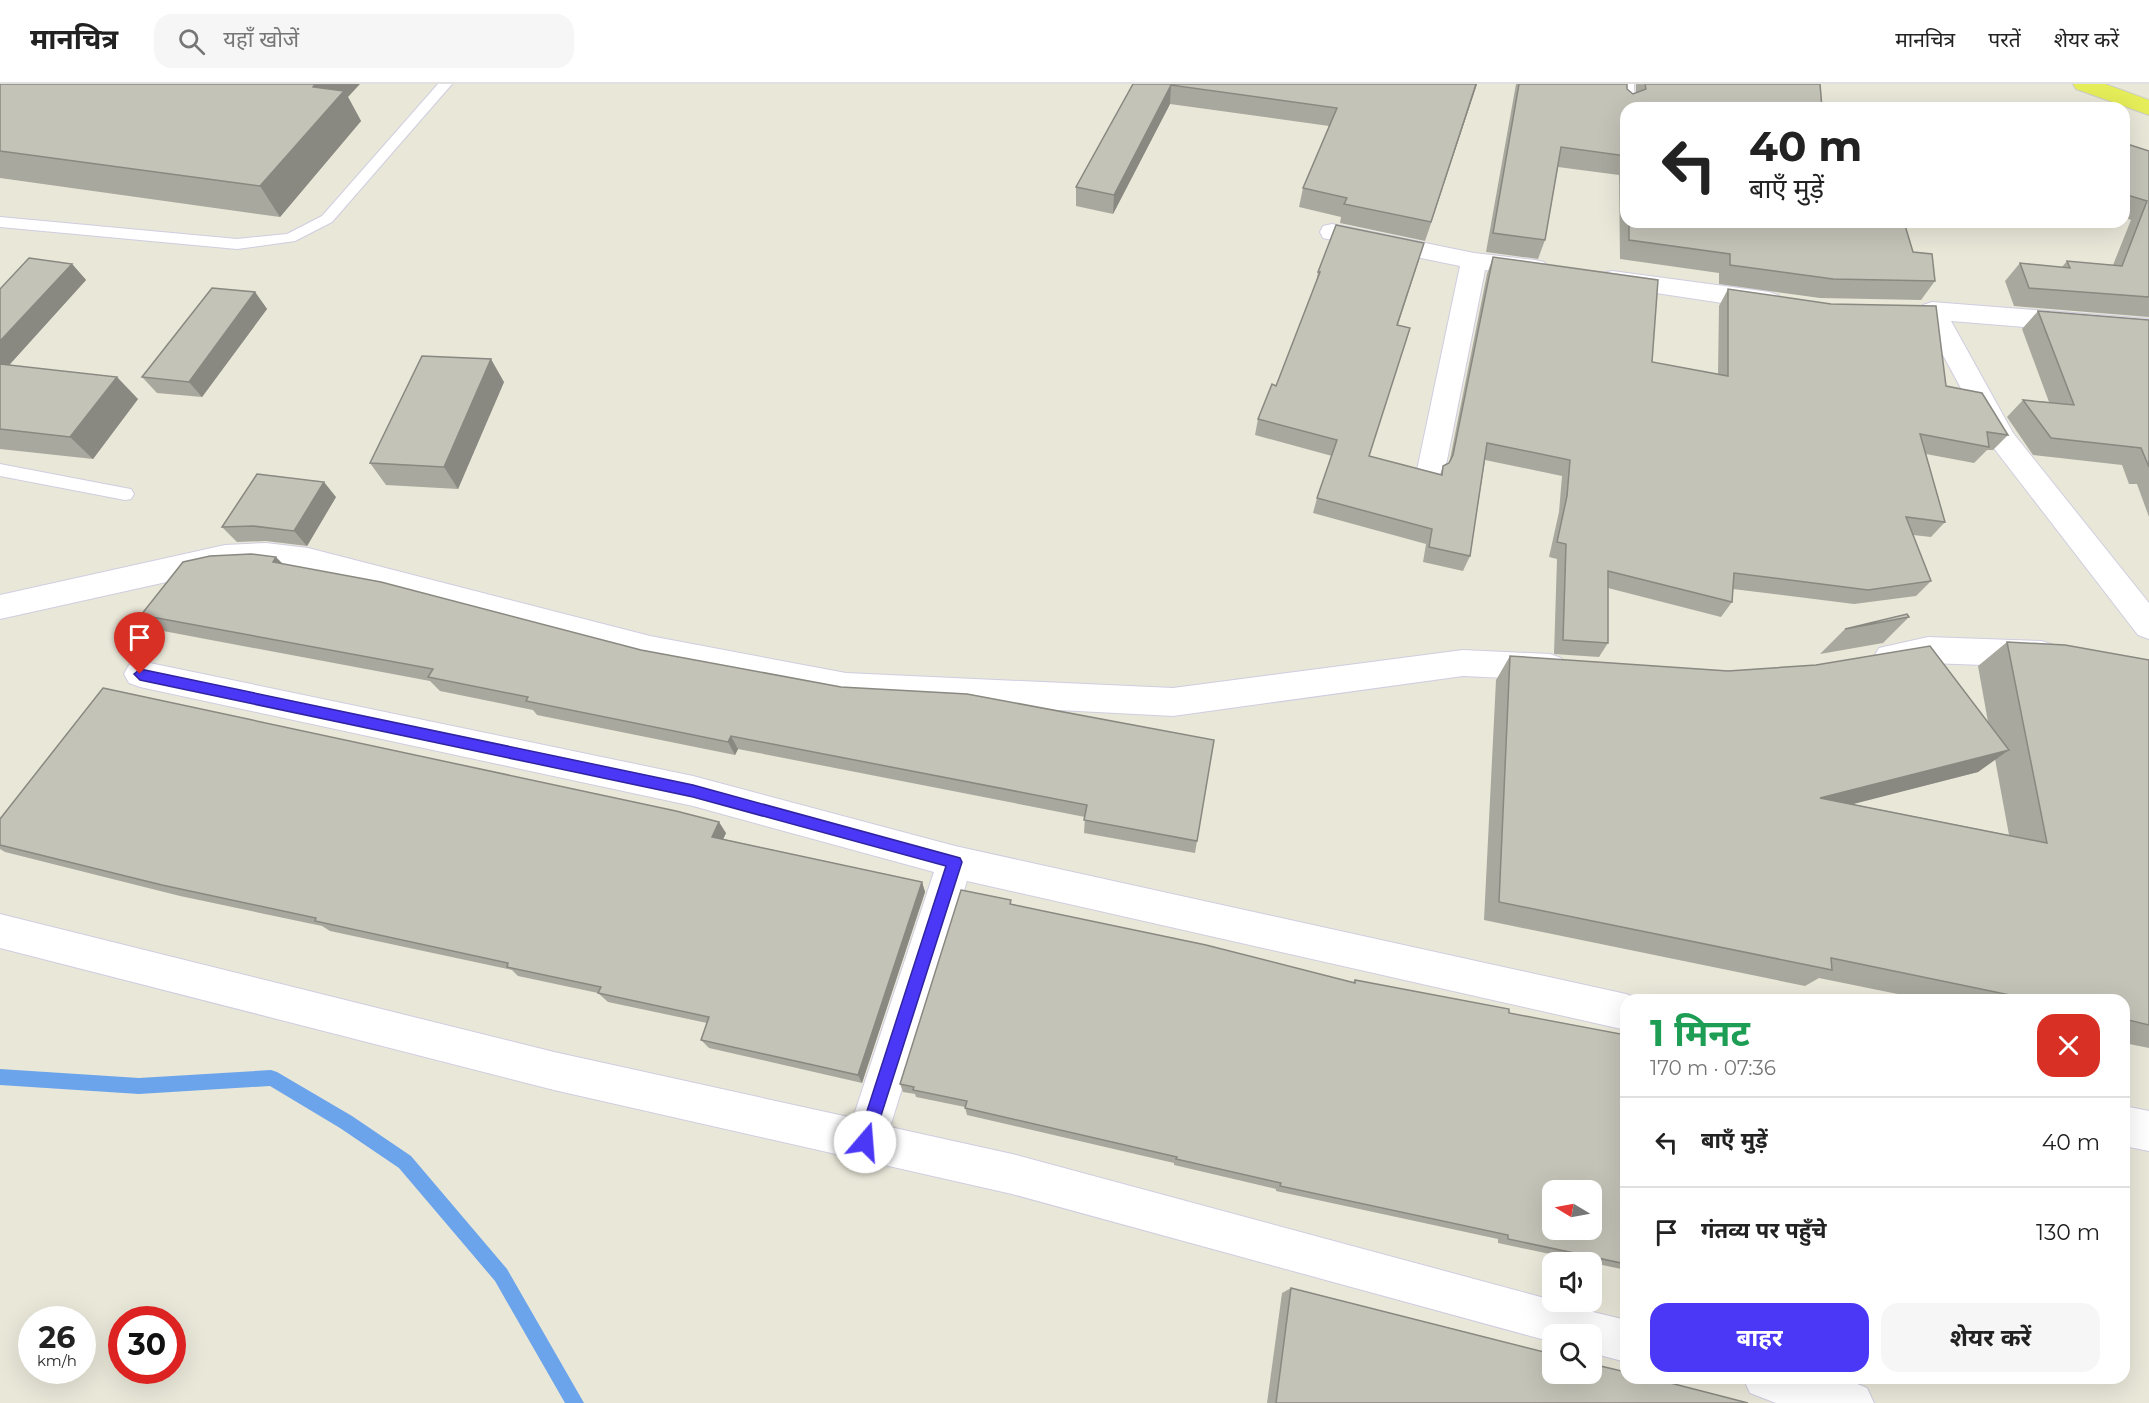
<!DOCTYPE html>
<html lang="hi">
<head>
<meta charset="utf-8">
<style>
	:root { --surface:#fff; --page:#f6f6f6; --text:#222; --muted:#767676; --line:#e0e0e0; --accent:#4b38f6 }
	body { margin:0; font-family:Montserrat,"Noto Sans Devanagari",sans-serif; background:var(--page); color:var(--text); height:100vh; display:flex; flex-direction:column; font-size:22px; white-space:nowrap }
	* { box-sizing:border-box; margin:0 }
	p { font-size:20px; color:var(--muted) }
	.icon { flex:none; width:33px; height:33px; fill:none; stroke:currentColor; stroke-width:2; stroke-linecap:round; stroke-linejoin:round }
	.map { position:relative; flex:1; overflow:hidden }
	.details { position:absolute; left:1620px; top:910px; width:510px; height:390px; display:flex; flex-direction:column; background:var(--surface); border-radius:18px; box-shadow:0 6px 24px #0002 }
	.details>* { flex:none }
	.guide { position:absolute; left:1620px; top:18px; width:510px; height:126px; border-radius:18px; box-shadow:0 6px 24px #0002; background:#fff; color:var(--text); overflow:hidden }
	.needle { width:39px; rotate:280deg }
	.controls { position:absolute; left:1542px; top:1096px; display:grid; gap:12px }
	.controls a { display:grid; place-items:center; width:60px; height:60px; border-radius:12px; background:var(--surface); box-shadow:0 6px 24px #0002; font-size:30px }
	.speed { position:absolute; left:18px; top:1222px; display:flex; gap:12px; font-size:30px; font-weight:700; text-align:center }
	.speed>* { display:grid; place-content:center; width:78px; height:78px; border-radius:50%; background:var(--surface); box-shadow:0 6px 24px #0002; line-height:1 }
	.speed small { font-size:15px; font-weight:400 }
	.speed .limit { border:9px solid #d22; background:#fff; color:#111 }
	.pin { position:absolute; display:grid; place-items:center; width:51px; height:51px; color:#fff; margin:-62px -26px; border-radius:50% 50% 50% 0; rotate:-45deg; box-shadow:0 0 6px #0007 }
	.pin .icon { rotate:45deg }
	.me { position:absolute; width:66px; margin:-33px; rotate:18deg; stroke-linejoin:round; filter:drop-shadow(0 0 4px #0008) }
	.turn { display:flex; align-items:center; gap:21px; height:126px; padding:0 30px; font-size:27px }
	.turn .icon { width:78px; height:78px; stroke-width:2.5 }
	.turn b { display:block; font-size:42px; line-height:51px }
	.round { display:grid; place-items:center; flex:none; width:63px; height:63px; border-radius:18px; background:var(--page) }
	.overview { display:flex; align-items:center; justify-content:space-between; height:102px; padding:0 30px }
	h1 { font-size:36px; font-weight:700; line-height:45px; color:#1e9e55 }
	.primary-button { display:flex; gap:12px; margin-top:auto; padding:12px 30px }
	.primary-button a { flex:1; height:69px; border-radius:18px; background:var(--accent); color:#fff; font-size:24px; font-weight:700; line-height:69px; text-align:center }
	.primary-button a+a { background:var(--page); color:var(--text) }
	ul { padding:0; list-style:none }
	li { display:flex; align-items:center; gap:18px; height:90px; padding:0 30px; border-top:2px solid var(--line) }
	li div { flex:1 }
	li b { display:block; font-size:22px }
	li em { font-style:normal }
	header { display:flex; align-items:center; gap:36px; box-sizing:border-box; height:84px; padding:0 30px; background:var(--surface); border-bottom:2px solid var(--line) }
	header strong { font-size:28px }
	nav { display:flex; gap:33px; margin-inline-start:auto; font-size:21px }
	.search { width:420px; height:54px; background:var(--page); display:flex; align-items:center; gap:15px; box-sizing:border-box; padding:0 21px; border-radius:18px; color:var(--muted); font-size:22px }
	.map>svg:first-child { display:block }
	.lines { fill:none; stroke-linecap:round; stroke-linejoin:round }
	.stream { fill:#6ba4eb; fill-rule:evenodd }
	.lane-casing { stroke:#cfcde0; stroke-width:2 }
	.street-casing { stroke:#cfcde0; stroke-width:2 }
	.primary-casing { stroke:#cbcbcb; stroke-width:2 }
	.lane { fill:#fff; fill-rule:evenodd }
	.street { fill:#fff; fill-rule:evenodd }
	.primary { fill:#e5ed59; fill-rule:evenodd }
	.wall { fill:#a9a89e; fill-rule:evenodd }
	.shaded-wall { fill:#898881 }
	.building { fill:#c4c3b8; stroke:#898881; stroke-width:1.5; fill-rule:evenodd }
	.route { fill:#4b38f6; stroke:#3124a0; stroke-width:1.5 }
</style>
</head>
<body>
<header>
<strong>मानचित्र</strong>
<div class="search"><svg class="icon" aria-label="search" viewBox="0 0 24 24"><circle cx="10" cy="10" r="6"/><path d="M15 15l6 6"/></svg>यहाँ खोजें</div>
<nav><a>मानचित्र</a><a>परतें</a><a>शेयर करें</a></nav>
</header>
<div class="map">
<svg width="2149" height="1319" viewBox="0 0 2149 1319">
	<rect width="100%" height="100%" fill="#e9e7d8"/>
	<g class="lines">
		<polygon class="stream" points="0,985 139,994 271,986 277,988 352,1032 411,1072 507,1185 584,1319 565,1319 495,1197 399,1084 340,1044 270,1002 139,1010 0,1001"/>
		<defs>
			<g id="lane">
				<polygon points="438,0 452,0 332,138 295,157 237,165 0,143 0,133 237,155 287,150 322,132"/>
				<polygon points="1620,0 1634,0 1635,24 1626,24 1626,28 1621,24"/>
				<polygon points="0,380 125,404 131,405 134,410 131,415 125,416 0,392"/>
			</g>
			<g id="street">
				<polygon points="1332,140 1474,169 1535,176 1544,178 1548,184 1544,190 1535,192 1485,186 1445,386 1441,394 1431,397 1421,394 1417,386 1460,182 1323,154 1320,148 1323,142"/>
				<polygon points="1612,187 1769,208 1778,211 1782,217 1778,223 1769,226 1603,201 1599,195 1603,189"/>
				<polygon points="1932,218 2149,235 2149,253 1951,237 2013,349 2149,519 2149,555 2138,551 1993,363 1919,227 1923,221"/>
				<polygon points="266,459 308,464 650,552 846,589 1173,604 1463,566 1550,570 1561,574 1566,583 1561,592 1550,596 1463,592 1173,632 846,615 650,578 308,488 266,483 225,485 0,535 0,511 225,461"/>
				<polygon points="1928,553 2042,557 2053,561 2058,570 2053,579 2042,583 1928,579 1890,586 1879,582 1874,573 1879,564"/>
				<polygon points="140,577 693,692 955,762 1626,910 1639,915 1626,916 1626,946 967,797 890,1043 1012,1070 1552,1216 1552,1218 1626,1236 1626,1278 1592,1269 1592,1251 1552,1251 1552,1258 1012,1110 554,1006 0,864 0,830 554,968 853,1034 934,788 693,722 140,603 129,599 124,590 129,581"/>
				<polygon points="2124,1022 2149,1027 2149,1067 2124,1062"/>
				<polygon points="1743,1294 1843,1294 1867,1304 1874,1319 1776,1319 1750,1309"/>
			</g>
			<polygon id="primary" points="2073,0 2105,0 2149,16 2149,31 2076,5"/>
		</defs>
		<use href="#lane" class="lane-casing"/>
		<use href="#street" class="street-casing"/>
		<use href="#primary" class="primary-casing"/>
		<use href="#lane" class="lane"/>
		<use href="#street" class="street"/>
		<use href="#primary" class="primary"/>
	</g>
	<g class="wall">
		<polygon points="0,0 348,13 361,37 280,133 0,94"/>
		<polygon points="1133,0 1477,0 1425,157 1340,139 1341,133 1299,123 1303,104 1329,42 1170,20 1113,130 1076,122 1076,103"/>
		<polygon points="1516,0 1627,0 1627,5 1633,10 1636,9 1636,0 1820,0 1626,24 1626,138 1904,138 1913,168 1935,197 1921,216 1820,214 1719,200 1719,189 1620,175 1619,91 1558,83 1545,156 1538,175 1486,168"/>
		<polygon points="2124,59 2149,67 2149,233 2014,222 2005,197 2020,179 2062,183 2067,177 2113,181 2131,136 2124,133"/>
		<polygon points="1493,173 1652,278 1718,291 1719,222 1728,205 1946,302 2008,351 1993,366 1987,366 1974,379 1926,370 1945,438 1931,453 1913,451 1931,497 1916,512 1854,520 1733,505 1732,518 1721,533 1608,504 1608,559 1599,573 1554,570 1557,475 1549,473 1559,428 1562,392 1485,376 1470,472 1463,487 1423,478 1426,460 1313,429 1317,414 1332,372 1255,351 1258,335 1276,302 1315,204 1318,188 1419,176 1398,241 1369,372 1440,391 1443,382 1449,380 1487,190"/>
		<polygon points="72,180 86,196 9,281 138,315 93,375 0,365 0,205"/>
		<polygon points="255,208 267,225 202,313 157,309 142,293"/>
		<polygon points="2038,227 2149,236 2149,433 2137,400 2129,400 2122,381 2033,371 2007,333 2023,316 2049,318 2022,245"/>
		<polygon points="504,298 458,405 386,401 370,379"/>
		<polygon points="336,413 307,462 266,457 237,458 222,443"/>
		<polygon points="283,480 641,566 1197,757 1195,769 1084,749 1085,733 738,665 735,671 537,631 533,626 440,607 430,597 158,546 141,531"/>
		<polygon points="1909,533 1883,559 1820,570 1845,545"/>
		<path d="M2007 558 2149 576V964L2124 959V916H1927L1819 894 1805 902 1484 836 1496 596 1510 572 1988 638 1978 582ZM1995 675 2009 751 1852 720 1978 688Z"/>
		<polygon points="0,735 726,749 723,755 922,798 925,808 862,999 709,964 701,956 707,939 608,918 598,909 518,892 512,886 330,847 322,842 180,812 5,768 0,765"/>
		<polygon points="1012,820 1353,898 1355,896 1509,929 1626,951 1626,1186 1498,1159 1498,1155 1276,1107 1276,1105 1174,1081 1174,1079 967,1031 965,1023 916,1013 915,1010 903,1008 900,1000"/>
		<polygon points="1291,1204 1748,1319 1267,1319 1282,1209"/>
	</g>
	<g class="shaded-wall">
		<polygon points="315,0 360,0 348,13 361,37 280,133 260,102 313,3"/>
		<polygon points="1476,0 1477,0 1425,157 1431,138"/>
		<polygon points="1171,1 1170,20 1113,130 1114,111"/>
		<polygon points="72,180 86,196 2,289 0,287 0,257"/>
		<polygon points="255,208 267,225 202,313 189,298"/>
		<polygon points="491,275 504,298 458,405 444,383"/>
		<polygon points="117,293 138,315 93,375 70,353"/>
		<polygon points="324,398 336,413 307,462 294,447"/>
		<polygon points="276,473 291,488 273,478"/>
		<polygon points="731,652 738,665 735,671 728,658"/>
		<polygon points="2009,666 1978,688 1795,735 1820,714"/>
		<polygon points="719,738 726,749 719,764 712,753"/>
		<polygon points="922,798 925,808 862,999 858,991"/>
	</g>
	<g class="building">
		<polygon points="0,0 315,0 313,3 344,7 260,102 0,67"/>
		<polygon points="1133,0 1476,0 1431,138 1344,120 1347,114 1303,104 1337,24 1171,1 1114,111 1076,103"/>
		<polygon points="1519,0 1627,0 1627,5 1633,10 1646,5 1645,0 1820,0 1822,24 1626,24 1626,72 1561,63 1545,156 1493,149"/>
		<polygon points="2124,59 2149,67 2149,213 2029,204 2020,179 2070,184 2067,177 2122,182 2147,117 2124,110"/>
		<polygon points="1629,138 1904,138 1913,168 1932,170 1935,197 1833,195 1730,181 1730,170 1629,156"/>
		<polygon points="1336,141 1424,159 1397,241 1410,244 1369,372 1442,391 1443,382 1449,379 1453,371 1493,173 1658,196 1652,278 1728,292 1728,205 1831,220 1936,222 1946,302 1982,309 2008,351 1987,348 1989,363 1920,350 1945,438 1906,433 1931,497 1868,506 1734,489 1732,518 1608,487 1608,559 1563,556 1566,460 1557,458 1567,412 1570,376 1487,359 1470,472 1429,463 1432,445 1317,414 1337,356 1258,335 1272,300 1276,302 1320,188 1318,188"/>
		<polygon points="29,174 72,180 0,257 0,205"/>
		<polygon points="212,204 255,208 189,298 142,293"/>
		<polygon points="2038,227 2149,236 2149,383 2141,364 2051,354 2023,316 2074,321"/>
		<polygon points="422,272 491,275 444,383 370,379"/>
		<polygon points="0,280 117,293 70,353 0,345"/>
		<polygon points="257,390 324,398 294,447 253,442 222,443"/>
		<polygon points="251,470 276,473 273,478 381,498 641,566 841,603 967,610 1214,656 1197,757 1084,736 1087,721 731,652 728,658 526,617 528,613 428,593 433,585 141,531 183,478 210,472"/>
		<polygon points="1907,530 1909,533 1845,545"/>
		<polygon points="2007,558 2065,561 2149,576 2149,941 2124,935 2124,916 2034,916 1831,874 1832,886 1499,818 1510,572 1728,587 1816,581 1930,562 2009,666 1820,714 2047,759"/>
		<polygon points="103,604 676,727 719,738 712,753 922,798 858,991 701,956 709,933 598,909 601,903 507,883 508,879 315,837 316,834 162,801 0,761 0,735"/>
		<path d="M961 806 1011 816 1010 820 1206 861 1355 899V896L1509 925V929L1626 951V1180L1508 1155V1151L1280 1102 1281 1099 1176 1075 1177 1073 965 1024 967 1017 913 1006 914 1003 900 1000ZM1552 1107H1592V1146H1552Z"/>
		<polygon points="1291,1204 1552,1270 1552,1290 1592,1290 1592,1280 1626,1288 1626,1294 1651,1294 1748,1319 1276,1319"/>
	</g>
	<polygon class="route" points="140,585 693,701 960,774 962,778 871,1063 865,1066 859,1063 857,1058 946,782 693,713 140,596 134,590"/>
</svg>
<div class="controls">
<a><svg class="needle" viewBox="-14 -14 28 28"><path d="M0-13l5 13h-10z" fill="#e53935"/><path d="M0 13l5-13h-10z" fill="#767676"/></svg></a>
<a><svg class="icon" aria-label="sound" viewBox="0 0 24 24"><path d="M4 9h4l5-4v14l-5-4H4zM17 9q2 3 0 6"/></svg></a>
<a><svg class="icon" aria-label="search" viewBox="0 0 24 24"><circle cx="10" cy="10" r="6"/><path d="M15 15l6 6"/></svg></a>
</div>
<div class="speed"><div>26<small>km/h</small></div><div class="limit">30</div></div>
<div class="pin" style="left:140px;top:590px;background:#d93025"><svg class="icon" aria-label="arrive" viewBox="0 0 24 24"><path d="M6 21V4h12l-3 4 3 4H6"/></svg></div>
<svg class="me" style="left:865px;top:1058px" viewBox="-20 -20 40 40"><circle r="19" fill="#fff"/><path d="M0-13L10 11 0 6-10 11z" fill="#4b38f6"/></svg>
<div class="guide">
<div class="turn"><svg class="icon" aria-label="left" viewBox="0 0 24 24"><path d="M17 20v-9H6M10 6l-5 5 5 5"/></svg><div><b>40 m</b>बाएँ मुड़ें</div></div>
</div>
<section class="details">
<div class="overview"><div><h1>1 मिनट</h1><p>170 m · 07:36</p></div><a class="round" style="background:#d93025;color:#fff"><svg class="icon" aria-label="close" viewBox="0 0 24 24"><path d="M6 6l12 12M18 6L6 18"/></svg></a></div>
<ul>
<li><svg class="icon" aria-label="left" viewBox="0 0 24 24"><path d="M17 20v-9H6M10 6l-5 5 5 5"/></svg><div><b>बाएँ मुड़ें</b></div><em>40 m</em></li>
<li><svg class="icon" aria-label="arrive" viewBox="0 0 24 24"><path d="M6 21V4h12l-3 4 3 4H6"/></svg><div><b>गंतव्य पर पहुँचे</b></div><em>130 m</em></li>
</ul>
<div class="primary-button"><a>बाहर</a><a>शेयर करें</a></div>
</section>
</div>
</body>
</html>
